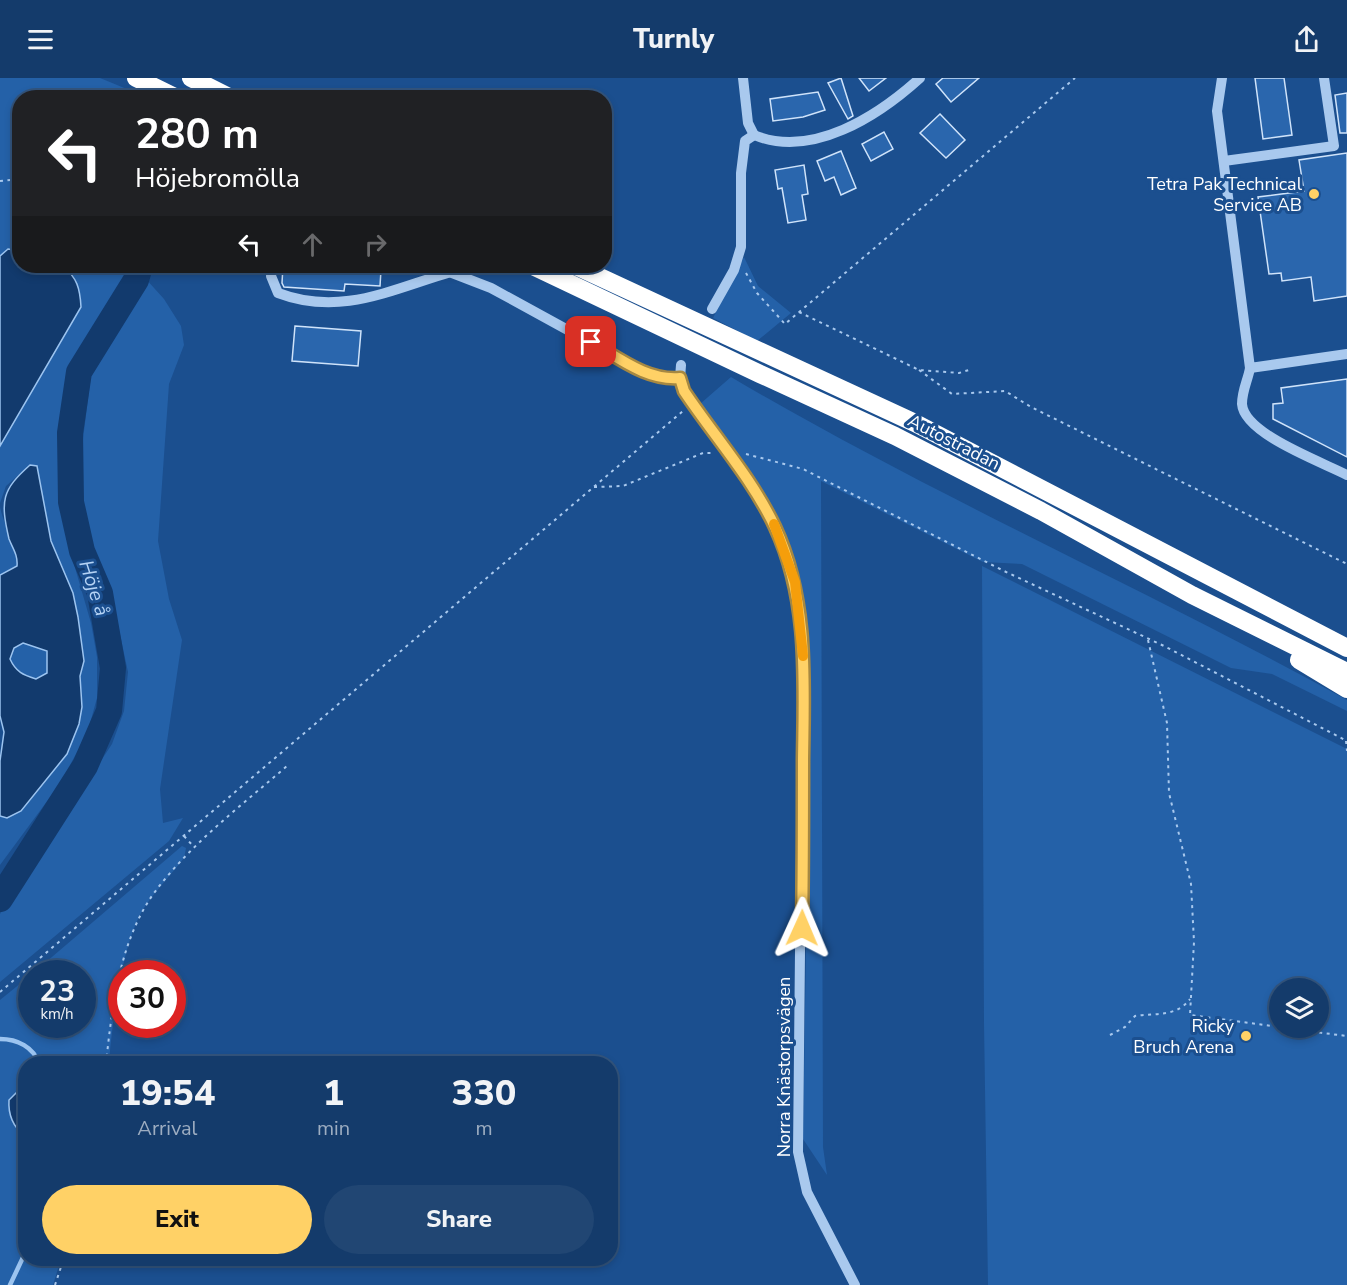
<!DOCTYPE html>
<html lang="en">
<head>
<meta charset="utf-8">
<style>
	:root { --surface:#143b6b; --page:#214673; --text:#f1f3f6; --muted:#9dadc1; --line:#33557e; --accent:#ffd166 }
	body { margin:0; font-family:"Nunito Sans",sans-serif; background:var(--page); color:var(--text); height:100vh; display:flex; flex-direction:column; font-size:22px; white-space:nowrap }
	* { box-sizing:border-box; margin:0 }
	p { font-size:20px; color:var(--muted) }
	.icon { flex:none; width:33px; height:33px; fill:none; stroke:currentColor; stroke-width:2; stroke-linecap:round; stroke-linejoin:round }
	.map { position:relative; flex:1; overflow:hidden }
	.sheet { position:absolute; left:18px; top:978px; width:600px; height:210px; display:flex; flex-direction:column; background:var(--surface); border-radius:24px; box-shadow:0 3px 9px #0003,0 0 0 2px var(--line) }
	.sheet>* { flex:none }
	.top-card { position:absolute; left:12px; top:12px; width:600px; height:183px; border-radius:24px; box-shadow:0 3px 9px #0003,0 0 0 2px var(--line); background:#202124; color:#fff; overflow:hidden }
	.controls { position:absolute; left:1269px; top:900px; display:grid; gap:12px }
	.controls a { display:grid; place-items:center; width:60px; height:60px; border-radius:50%; background:var(--surface); box-shadow:0 3px 9px #0003,0 0 0 2px var(--line); font-size:30px }
	.speed { position:absolute; left:18px; top:882px; display:flex; gap:12px; font-size:30px; font-weight:700; text-align:center }
	.speed>* { display:grid; place-content:center; width:78px; height:78px; border-radius:50%; background:var(--surface); box-shadow:0 3px 9px #0003,0 0 0 2px var(--line); line-height:1 }
	.speed small { font-size:15px; font-weight:400 }
	.speed .limit { border:9px solid #d22; background:#fff; color:#111 }
	.pin { position:absolute; display:grid; place-items:center; width:51px; height:51px; color:#fff; margin:-26px; border-radius:12px; box-shadow:0 3px 9px #0006 }
	.me { position:absolute; width:66px; margin:-33px; rotate:1deg; stroke-linejoin:round; filter:drop-shadow(0 0 4px #0008) }
	.turn { display:flex; align-items:center; gap:21px; height:126px; padding:0 24px; font-size:27px }
	.turn .icon { width:78px; height:78px; stroke-width:2.5 }
	.turn b { display:block; font-size:42px; line-height:51px }
	.lanes { display:flex; align-items:center; height:57px; padding:0 24px; background:#0003; justify-content:center; gap:30px; direction:ltr }
	.lanes .off { opacity:.35 }
	.eta { display:flex; justify-content:space-evenly; align-items:center; height:102px; text-align:center }
	.eta b { font-size:36px; font-weight:800; line-height:42px }
	.action { display:flex; gap:12px; margin-top:auto; padding:12px 24px }
	.action a { flex:1; height:69px; border-radius:36px; background:var(--accent); color:#111; font-size:24px; font-weight:800; line-height:69px; text-align:center }
	.action a+a { background:var(--page); color:var(--text) }
	header { display:flex; justify-content:space-between; align-items:center; height:78px; padding:0 24px; background:var(--surface); font-size:27px; font-weight:800 }
	.map>svg:first-child { display:block }
	.green { fill:#2461a8; fill-rule:evenodd }
	.water { fill:#123a6d; stroke:#9cc4f0; stroke-width:1.5; fill-rule:evenodd }
	.lines { fill:none; stroke-linecap:round; stroke-linejoin:round }
	.stream { stroke:#9cc4f0; stroke-width:4.5 }
	.river { stroke:#123a6d; stroke-width:26 }
	.building { fill:#2a66ad; stroke:#cfe3fa; stroke-width:1.5 }
	.path { stroke:#a9c9ee; stroke-width:2; stroke-dasharray:3 4.5; stroke-linecap:butt }
	.minor { stroke:#a9c9ee; stroke-width:10 }
	.highway { stroke:#fff; stroke-width:18 }
	.route-casing { stroke:#a68842; stroke-width:15 }
	.route { stroke:#ffd166; stroke-width:10 }
	.slow { stroke:#f59e0b; stroke-width:10 }
	.poi-dot { fill:#ffd166; stroke:#1b4f8f; stroke-width:2 }
	.labels { text-anchor:middle; dominant-baseline:central; stroke-width:6; stroke-linejoin:round; paint-order:stroke }
	.poi-label { font-size:18px; fill:#fff; stroke:#1b4f8f; text-anchor:end }
	.street-label { font-size:18px; fill:#fff; stroke:#1b4f8f }
	.water-label { font-size:20px; font-style:italic; fill:#b5d3f5; stroke:#1b4f8f }
</style>
</head>
<body>
<header><svg class="icon" aria-label="menu" viewBox="0 0 24 24"><path d="M4 6h16M4 12h16M4 18h16"/></svg>Turnly<svg class="icon" aria-label="share" viewBox="0 0 24 24"><path d="M12 15V3M7 8l5-5 5 5M5 13v7h14v-7"/></svg></header>
<div class="map">
<svg width="1347" height="1207" viewBox="0 0 1347 1207">
	<rect width="100%" height="100%" fill="#1b4f8f"/>
	<g class="green">
		<polygon points="0,0 100,0 139,16 139,20 20,20 19,173 9,171 0,178"/>
		<polygon points="744,179 758,208 791,235 757,263 713,240"/>
		<polygon points="62,188 135,188 108,238 86,268 74,291 63,342 63,377 58,395 67,462 91,545 97,579 97,620 87,656 59,707 0,787 0,738 7,740 21,733 67,676 79,646 82,629 80,598 84,583 73,515 51,463 37,388 30,387 6,408 0,425 0,368 81,229 72,195"/>
		<polygon points="145,200 164,221 181,248 184,267 169,306 158,463 169,521 182,562 160,711 163,745 183,740 169,763 0,904 0,836 112,666 124,633 128,594 118,547 87,455 80,426 79,393 91,297 104,269"/>
		<path d="M731 299C931 417 1144 510 1347 622V633L1272 596 1231 590 1022 486 983 484 821 403 823 1069 827 1097 803 1061 810 617 804 525 789 473 733 373 700 326Z"/>
		<path d="M0 429C4 448 18 471 17 488L0 497Z"/>
		<path d="M982 488 1347 671V1207H988L984 945ZM1280 910H1318V950H1280Z"/>
		<path d="M23 565 47 573V595L37 601C23 597 16 594 10 581L14 570Z"/>
		<path d="M182 768 186 770 184 780C171 797 155 813 144 830 122 864 112 945 109 985L26 986C25 1003 21 1010 9 1022 8 1036 13 1050 25 1057L26 1180 61 1181 53 1207H0V922L32 896V946H82V896H32Z"/>
	</g>
	<g class="water">
		<path d="M8 171 19 173 20 188H63C77 200 80 210 81 229L0 368V178Z"/>
		<path d="M30 387 37 388 51 463 73 515 78 539 84 583 80 598 82 629 79 646 67 676 21 733 7 740 0 738V683L4 654 0 638V497L17 488C18 477 13 471 9 461 0 422 2 412 30 387ZM23 565 47 573V595L36 601C23 597 16 594 10 581L14 570Z"/>
		<path d="M25 1000 26 1057H25C13 1050 8 1036 9 1022L20 1011Z"/>
	</g>
	<g class="lines">
		<g class="stream">
			<path d="M0 961C17 961 34 969 39 986"/>
			<polyline points="10,1207 26,1173"/>
		</g>
		<polyline class="river" points="0,821 85,688 109,633 113,590 100,515 82,473 71,424 70,355 79,294 136,202 140,188"/>
	</g>
	<g class="building">
		<polygon points="841,0 853,38 848,41 828,5"/>
		<polygon points="859,0 886,0 869,13"/>
		<polygon points="943,0 979,0 951,24 936,6"/>
		<polygon points="1255,0 1284,0 1292,57 1263,61"/>
		<polygon points="818,14 825,32 803,39 773,43 770,21"/>
		<polygon points="1347,15 1347,55 1340,55 1335,17"/>
		<polygon points="940,36 965,62 946,80 920,55"/>
		<polygon points="884,54 893,71 871,83 862,66"/>
		<polygon points="841,73 856,110 841,117 834,99 825,103 817,83"/>
		<polygon points="1347,75 1347,218 1314,223 1311,199 1282,203 1281,195 1269,196 1258,119 1304,113 1299,82"/>
		<polygon points="804,87 808,116 802,117 806,142 788,145 782,110 778,111 775,92"/>
		<polygon points="283,188 346,188 381,192 380,208 345,206 344,213 284,209 282,205"/>
		<polygon points="295,248 361,253 358,288 292,283"/>
		<polygon points="1347,301 1347,379 1273,341 1273,326 1283,325 1281,310"/>
	</g>
	<g class="lines">
		<g class="path">
			<polyline points="0,103 20,101"/>
			<polyline points="746,195 757,215 785,246 1075,0"/>
			<polyline points="799,234 919,292 959,295 972,291"/>
			<polyline points="919,292 952,316 1005,313 1031,329 1347,486"/>
			<polyline points="746,376 803,391 1004,493 1164,568 1347,663"/>
			<polyline points="594,409 623,408 703,375 713,375"/>
			<polyline points="1148,562 1167,645 1169,715 1191,806 1194,864 1190,937 1280,949"/>
			<polyline points="1346,663 1347,673"/>
			<polyline points="184,758 194,769"/>
			<polyline points="0,914 683,333"/>
			<polyline points="1282,950 1347,958"/>
			<path d="M1110 957 1125 949 1135 938C1155 935 1177 939 1190 921"/>
			<path d="M106 986C112 928 120 859 157 811 193 764 242 727 287 688"/>
			<polyline points="55,1207 64,1180"/>
		</g>
		<g class="minor">
			<polyline points="743,0 748,45 754,57"/>
			<polyline points="1222,0 1217,33 1250,290 1347,276"/>
			<path d="M754 57C812 81 878 38 920 0"/>
			<polyline points="1224,83 1334,68 1324,0"/>
			<path d="M272 188 271 198 278 215C341 239 392 211 451 194"/>
			<polyline points="434,188 491,210 648,296 667,301 680,300"/>
			<polyline points="712,231 734,192 741,169 741,95 745,63 754,57"/>
			<path d="M681 287 680 300 684 313C714 358 754 400 776 450 793 491 799 532 803 575L798 1074 807 1114 855 1207"/>
			<path d="M1250 290C1248 302 1242 312 1242 326 1244 356 1322 384 1347 397"/>
		</g>
		<g class="highway">
			<polyline points="136,0 177,20"/>
			<polyline points="191,0 231,20"/>
			<polyline points="533,188 760,296 895,358 1041,433 1192,517 1347,594"/>
			<polyline points="576,188 915,345 1347,570"/>
			<polyline points="1299,582 1347,611"/>
		</g>
	</g>
	<g class="lines">
		<defs>
			<path id="route" d="M591 264C619 280 647 303 680 300L684 313C714 358 752 400 775 449 809 522 804 603 803 682 803 738 803 794 802 850"/>
		</defs>
		<use href="#route" class="route-casing"/>
		<use href="#route" class="route"/>
		<polyline class="slow" points="774,446 795,504 803,578"/>
	</g>
	<g class="poi-dot">
		<circle cx="1314" cy="116" r="6"/>
		<circle cx="1246" cy="958" r="6"/>
	</g>
	<g class="labels">
		<g class="poi-label">
			<text x="1302" y="106">Tetra Pak Technical<tspan x="1302" dy="21">Service AB</tspan></text>
			<text x="1234" y="948">Ricky<tspan x="1234" dy="21">Bruch Arena</tspan></text>
		</g>
		<g class="street-label">
			<text transform="translate(954 364) rotate(27)">Autostradan</text>
			<text transform="translate(784 989) rotate(-90)">Norra Knästorpsvägen</text>
		</g>
		<g class="water-label">
			<text transform="translate(94 510) rotate(72)">Höje å</text>
		</g>
	</g>
</svg>
<div class="controls">
<a><svg class="icon" aria-label="layers" viewBox="0 0 24 24"><path d="M12 4l9 5-9 5-9-5zM3 14l9 5 9-5"/></svg></a>
</div>
<div class="speed"><div>23<small>km/h</small></div><div class="limit">30</div></div>
<div class="pin" style="left:591px;top:264px;background:#d93025"><svg class="icon" aria-label="arrive" viewBox="0 0 24 24"><path d="M6 21V4h12l-3 4 3 4H6"/></svg></div>
<svg class="me" style="left:802px;top:850px" viewBox="-20 -20 40 40"><path d="M0-17L14 15 0 8-14 15z" fill="#ffd166" stroke="#fff" stroke-width="4"/></svg>
<div class="top-card">
<div class="turn"><svg class="icon" aria-label="left" viewBox="0 0 24 24"><path d="M17 20v-9H6M10 6l-5 5 5 5"/></svg><div><b>280 m</b>Höjebromölla</div></div>
<div class="lanes"><svg class="icon" aria-label="left" viewBox="0 0 24 24"><path d="M17 20v-9H6M10 6l-5 5 5 5"/></svg><svg class="icon off" aria-label="ahead" viewBox="0 0 24 24"><path d="M12 20V5M6 11l6-6 6 6"/></svg><svg class="icon off" aria-label="right" viewBox="0 0 24 24"><path d="M7 20v-9h11M14 6l5 5-5 5"/></svg></div>
</div>
<section class="sheet">
<div class="eta">
<div><b>19:54</b><p>Arrival</p></div>
<div><b>1</b><p>min</p></div>
<div><b>330</b><p>m</p></div>
</div>
<div class="action"><a>Exit</a><a>Share</a></div>
</section>
</div>
</body>
</html>
